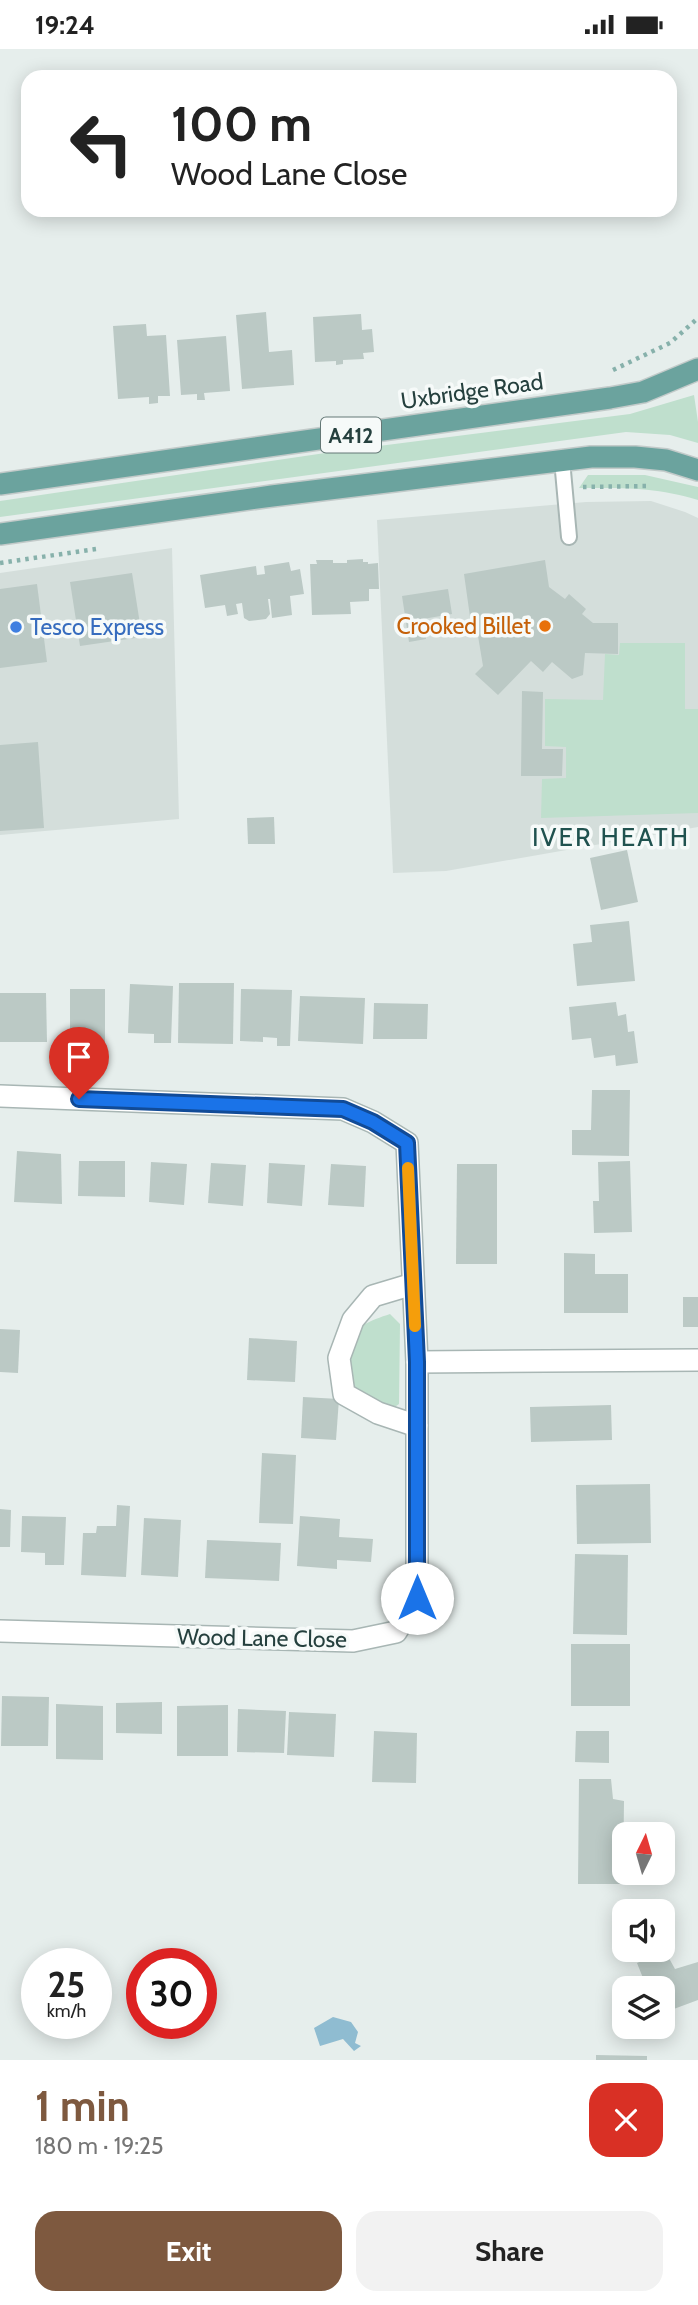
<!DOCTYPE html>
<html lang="en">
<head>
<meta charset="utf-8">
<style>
	:root { --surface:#fff; --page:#f2f2f2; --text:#222; --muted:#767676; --accent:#7e593f }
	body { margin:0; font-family:Cabin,sans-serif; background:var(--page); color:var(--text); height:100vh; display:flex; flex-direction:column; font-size:26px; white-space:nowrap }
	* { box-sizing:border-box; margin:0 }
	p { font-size:23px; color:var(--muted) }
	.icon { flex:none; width:38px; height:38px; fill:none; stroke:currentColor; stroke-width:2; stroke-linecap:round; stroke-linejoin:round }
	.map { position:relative; height:2011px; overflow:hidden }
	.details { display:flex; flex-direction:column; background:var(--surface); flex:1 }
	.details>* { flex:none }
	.hud { position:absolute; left:21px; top:21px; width:656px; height:147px; border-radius:21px; box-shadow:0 4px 18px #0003; background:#fff; color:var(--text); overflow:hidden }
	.needle { width:46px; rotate:5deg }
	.tools { position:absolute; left:612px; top:1773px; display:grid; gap:14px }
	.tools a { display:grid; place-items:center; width:63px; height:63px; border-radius:14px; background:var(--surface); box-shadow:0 4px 18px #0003; font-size:35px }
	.speed { position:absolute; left:21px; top:1899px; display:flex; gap:14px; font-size:35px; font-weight:700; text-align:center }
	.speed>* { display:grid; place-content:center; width:91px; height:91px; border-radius:50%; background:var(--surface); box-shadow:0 4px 18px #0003; line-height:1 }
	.speed small { font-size:18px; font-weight:400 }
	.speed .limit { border:10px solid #d22; background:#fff; color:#111 }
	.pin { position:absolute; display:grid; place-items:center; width:60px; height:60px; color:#fff; margin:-72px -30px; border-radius:50% 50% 50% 0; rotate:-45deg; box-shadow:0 0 7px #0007 }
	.pin .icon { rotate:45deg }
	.me { position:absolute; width:77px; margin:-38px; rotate:0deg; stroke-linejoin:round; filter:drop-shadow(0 0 5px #0008) }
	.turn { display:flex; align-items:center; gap:24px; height:147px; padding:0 35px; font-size:32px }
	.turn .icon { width:91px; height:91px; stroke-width:2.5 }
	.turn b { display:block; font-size:49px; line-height:60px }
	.round { display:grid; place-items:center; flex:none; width:74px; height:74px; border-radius:21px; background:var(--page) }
	.summary { display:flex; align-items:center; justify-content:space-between; height:119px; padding:0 35px }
	h1 { font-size:42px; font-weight:700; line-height:52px; color:var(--accent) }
	.button { display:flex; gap:14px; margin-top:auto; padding:14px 35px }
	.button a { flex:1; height:80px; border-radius:21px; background:var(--accent); color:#fff; font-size:28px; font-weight:700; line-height:80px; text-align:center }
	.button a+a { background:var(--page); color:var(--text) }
	.status { display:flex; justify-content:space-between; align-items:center; height:49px; padding:0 35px; background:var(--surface); direction:ltr }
	.status svg { height:19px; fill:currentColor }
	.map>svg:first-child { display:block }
	.built { fill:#d4dedb }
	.green { fill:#bfdfcd }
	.water { fill:#8fbcd1 }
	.building { fill:#bbc9c5 }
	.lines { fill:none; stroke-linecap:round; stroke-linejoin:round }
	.lane-casing { stroke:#a8b6b4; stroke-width:18 }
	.street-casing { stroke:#a8b6b4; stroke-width:24 }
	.primary-casing { stroke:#c2cac9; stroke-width:24 }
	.path { stroke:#87b1ab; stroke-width:4.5; stroke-dasharray:3.5 5; stroke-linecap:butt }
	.lane { stroke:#fff; stroke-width:14 }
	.street { stroke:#fff; stroke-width:21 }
	.primary { stroke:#6ba39e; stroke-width:21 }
	.route-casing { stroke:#114b97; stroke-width:18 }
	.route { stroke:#1a73e8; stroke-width:12 }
	.slow { stroke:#f59e0b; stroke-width:12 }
	.food-dot { fill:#e8710a; stroke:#f6faf9; stroke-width:2.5 }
	.shop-dot { fill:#3f7fe0; stroke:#f6faf9; stroke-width:2.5 }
	.labels { text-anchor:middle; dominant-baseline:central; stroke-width:7; stroke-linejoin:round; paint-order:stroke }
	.shield { fill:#f6faf9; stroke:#647876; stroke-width:2 }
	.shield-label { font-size:21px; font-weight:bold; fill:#25403e }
	.street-label { font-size:23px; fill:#25403e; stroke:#f6faf9 }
	.food-label { font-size:23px; fill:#c56008; stroke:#f6faf9; text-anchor:end }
	.shop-label { font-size:23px; fill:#366cbe; stroke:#f6faf9; text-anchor:start }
	.quarter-label { font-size:26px; letter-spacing:2px; fill:#20524f; stroke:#f6faf9 }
</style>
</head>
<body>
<div class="status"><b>19:24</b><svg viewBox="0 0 49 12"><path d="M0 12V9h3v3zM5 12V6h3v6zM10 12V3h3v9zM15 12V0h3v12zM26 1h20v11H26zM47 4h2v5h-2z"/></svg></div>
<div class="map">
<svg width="698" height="2011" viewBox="0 0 698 2011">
	<rect width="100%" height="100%" fill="#e6eeec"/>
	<g class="built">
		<polygon points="651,452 685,463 698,469 698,778 446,822 393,824 377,471 586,453"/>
		<polygon points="172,499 179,770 0,786 0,524"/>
	</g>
	<g class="green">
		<polygon points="694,346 698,373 698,394 670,386 626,383 0,468 0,452 332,403 630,365"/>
		<path d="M588 426H645L698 438V451C656 438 623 439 579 439Z"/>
		<polygon points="620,594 685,594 685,660 698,660 698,764 541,769 542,730 566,729 566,698 545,697 545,650 603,651 605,605 619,606"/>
		<path d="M390 1265 400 1275 399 1355 389 1362 353 1345C351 1334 343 1311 345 1301 348 1279 372 1271 390 1265Z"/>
	</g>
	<polygon class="water" points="333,1968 351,1973 358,1983 355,1994 361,1997 354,2002 343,1990 320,1997 314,1979"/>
	<g class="building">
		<polygon points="266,263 269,303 292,301 294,336 242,340 236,266"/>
		<polygon points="361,265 362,281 372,280 374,303 363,304 364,310 343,311 343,315 336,316 336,312 315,313 313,268"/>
		<polygon points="146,275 147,287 166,286 170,347 158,347 158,354 149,355 149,348 118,350 113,277"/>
		<polygon points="226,287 230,342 204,344 205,351 197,351 197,345 181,346 177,291"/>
		<polygon points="363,510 363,513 368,513 368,515 378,514 379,540 369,540 369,552 350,553 351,565 312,566 310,515 317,515 316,511 333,511 333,514 347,514 347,511"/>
		<polygon points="545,511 549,538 565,550 569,545 586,560 582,565 593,574 618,574 618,605 585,604 583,626 572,630 552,613 543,623 531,612 498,646 475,625 483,617 477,581 472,582 464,525"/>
		<polygon points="289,513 291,522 300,520 304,545 290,547 292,566 272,569 270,550 268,550 270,565 266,570 249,572 244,569 242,554 236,555 238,565 227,567 225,556 205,559 200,526 256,517 257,526 265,525 264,517"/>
		<polygon points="132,524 142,588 80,597 70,533"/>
		<polygon points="37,535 47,613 0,619 0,540"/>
		<polygon points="448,540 452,565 423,570 426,590 409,593 402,547"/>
		<polygon points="522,642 543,643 542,700 563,700 562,727 521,727"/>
		<polygon points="38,693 44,779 0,782 0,696"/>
		<polygon points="274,768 275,795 248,795 247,769"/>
		<polygon points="627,801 638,853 601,861 590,809"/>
		<polygon points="629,872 635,932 577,937 573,895 592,893 590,876"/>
		<polygon points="179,934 234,934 233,995 178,994"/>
		<polygon points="130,935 173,937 171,994 154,994 154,985 128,984"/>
		<rect x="70" y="940" width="35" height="54"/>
		<polygon points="241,940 292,941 290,997 277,997 277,989 263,988 263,993 240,992"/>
		<polygon points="0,944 46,944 47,993 0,993"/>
		<polygon points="300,947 365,949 363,995 298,992"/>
		<polygon points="616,953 618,967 626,965 628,983 634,982 638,1014 616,1017 615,1006 594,1009 591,989 572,991 569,958"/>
		<polygon points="374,954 428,955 427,990 373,990"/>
		<polygon points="592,1041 630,1041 629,1107 572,1106 572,1081 591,1081"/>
		<polygon points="17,1102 61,1105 62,1155 14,1153"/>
		<polygon points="79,1112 125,1112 125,1148 78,1147"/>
		<polygon points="630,1112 632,1183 594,1184 593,1152 599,1152 598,1113"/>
		<polygon points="151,1113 187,1115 184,1156 149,1153"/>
		<polygon points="211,1114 246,1116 243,1157 208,1154"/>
		<polygon points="269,1114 305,1116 302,1157 267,1154"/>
		<polygon points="331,1115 366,1117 364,1158 328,1156"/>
		<polygon points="457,1115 497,1115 497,1215 456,1215"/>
		<polygon points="564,1204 595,1205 595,1225 628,1225 628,1264 564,1264"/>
		<rect x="683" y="1248" width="15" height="30"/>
		<polygon points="0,1280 20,1281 18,1324 0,1323"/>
		<polygon points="249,1289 297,1292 295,1333 247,1331"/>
		<polygon points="303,1348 339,1350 336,1391 301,1389"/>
		<polygon points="611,1356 612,1391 531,1393 530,1358"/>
		<polygon points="262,1404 296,1406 293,1475 259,1474"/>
		<polygon points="650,1435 651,1494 577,1495 576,1436"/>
		<polygon points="117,1456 130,1457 126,1528 81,1526 83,1484 96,1484 97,1477 116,1477"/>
		<polygon points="0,1460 11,1461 10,1498 0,1498"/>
		<polygon points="22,1467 66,1468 64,1516 45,1516 45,1504 21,1503"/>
		<polygon points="300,1467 340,1470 339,1488 373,1490 371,1513 337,1511 337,1520 297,1517"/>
		<polygon points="144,1469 181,1471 178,1528 141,1526"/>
		<polygon points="207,1491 281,1494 279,1532 205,1529"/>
		<polygon points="575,1505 628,1506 627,1586 573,1585"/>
		<rect x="571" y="1595" width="59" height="62"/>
		<polygon points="2,1647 49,1648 48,1697 1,1697"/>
		<polygon points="162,1653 162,1685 116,1684 116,1654"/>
		<polygon points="56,1655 103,1657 103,1711 56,1710"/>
		<polygon points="228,1656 228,1707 177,1707 177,1657"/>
		<polygon points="238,1660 286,1662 284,1704 237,1703"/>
		<polygon points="289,1663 336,1665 334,1708 287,1706"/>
		<polygon points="374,1682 417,1684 416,1734 372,1733"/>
		<polygon points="576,1682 609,1682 609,1714 575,1713"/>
		<polygon points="579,1730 611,1730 613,1750 624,1752 623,1835 578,1835"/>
		<polygon points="665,1902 675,1920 698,1913 698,1951 663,1964 663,1939 647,1939 637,1914"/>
		<polygon points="596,2006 647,2007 647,2011 596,2011"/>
	</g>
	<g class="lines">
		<defs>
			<polyline id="lane" points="562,411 569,488"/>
			<g id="street">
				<polyline points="0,1047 343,1060 373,1073 407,1094 417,1313 417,1549 396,1583 353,1592 0,1582"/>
				<polyline points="413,1235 373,1247 353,1271 339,1309 344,1345 378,1364 417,1377"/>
				<polyline points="417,1313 698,1311"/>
			</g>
			<g id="primary">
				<polyline points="0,435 610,349 643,343 698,320"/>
				<polyline points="0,485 272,447 591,408 635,408 666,411 698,421"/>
			</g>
		</defs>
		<use href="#lane" class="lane-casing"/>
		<use href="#street" class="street-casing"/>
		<use href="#primary" class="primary-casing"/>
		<g class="path">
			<polyline points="613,321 670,294 698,269"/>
			<polyline points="583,438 648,437"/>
			<polyline points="0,514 96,500"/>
		</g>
		<use href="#lane" class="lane"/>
		<use href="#street" class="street"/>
		<use href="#primary" class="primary"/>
	</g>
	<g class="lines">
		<defs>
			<polyline id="route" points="79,1050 343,1060 373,1073 407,1094 417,1313 417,1549"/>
		</defs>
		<use href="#route" class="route-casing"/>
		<use href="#route" class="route"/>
		<polyline class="slow" points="408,1119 415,1277"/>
	</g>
	<circle class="food-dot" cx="545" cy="577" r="7"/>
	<circle class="shop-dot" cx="16" cy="578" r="7"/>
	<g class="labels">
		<rect class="shield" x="321" y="368.5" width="60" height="35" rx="5"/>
		<g class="shield-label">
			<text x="351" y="386">A412</text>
		</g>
		<g class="street-label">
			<text transform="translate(472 342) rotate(-8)">Uxbridge Road</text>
			<text transform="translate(262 1589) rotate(1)">Wood Lane Close</text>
		</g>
		<g class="food-label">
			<text x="531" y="577">Crooked Billet</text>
		</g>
		<g class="shop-label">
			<text x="30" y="578">Tesco Express</text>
		</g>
		<g class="quarter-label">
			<text x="611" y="788">IVER HEATH</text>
		</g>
	</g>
</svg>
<div class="tools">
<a><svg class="needle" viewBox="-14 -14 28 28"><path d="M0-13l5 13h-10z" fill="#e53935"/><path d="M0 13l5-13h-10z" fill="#767676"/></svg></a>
<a><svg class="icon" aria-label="sound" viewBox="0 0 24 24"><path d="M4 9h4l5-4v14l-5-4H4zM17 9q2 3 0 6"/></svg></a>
<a><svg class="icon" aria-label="layers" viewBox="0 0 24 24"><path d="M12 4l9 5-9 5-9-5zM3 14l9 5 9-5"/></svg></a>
</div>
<div class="speed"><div>25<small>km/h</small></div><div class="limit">30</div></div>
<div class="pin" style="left:79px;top:1050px;background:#d93025"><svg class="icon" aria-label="arrive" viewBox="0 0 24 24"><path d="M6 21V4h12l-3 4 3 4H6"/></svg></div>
<svg class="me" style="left:417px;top:1549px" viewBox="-20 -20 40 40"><circle r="19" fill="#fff"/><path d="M0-13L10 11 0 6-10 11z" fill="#1a73e8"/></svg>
<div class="hud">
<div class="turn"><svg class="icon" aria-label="left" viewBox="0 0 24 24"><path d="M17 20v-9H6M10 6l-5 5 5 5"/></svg><div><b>100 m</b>Wood Lane Close</div></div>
</div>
</div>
<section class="details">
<div class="summary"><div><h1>1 min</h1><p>180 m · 19:25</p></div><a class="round" style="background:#d93025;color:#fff"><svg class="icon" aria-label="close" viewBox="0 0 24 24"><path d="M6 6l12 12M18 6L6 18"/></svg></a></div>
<div class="button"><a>Exit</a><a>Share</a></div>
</section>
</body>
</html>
